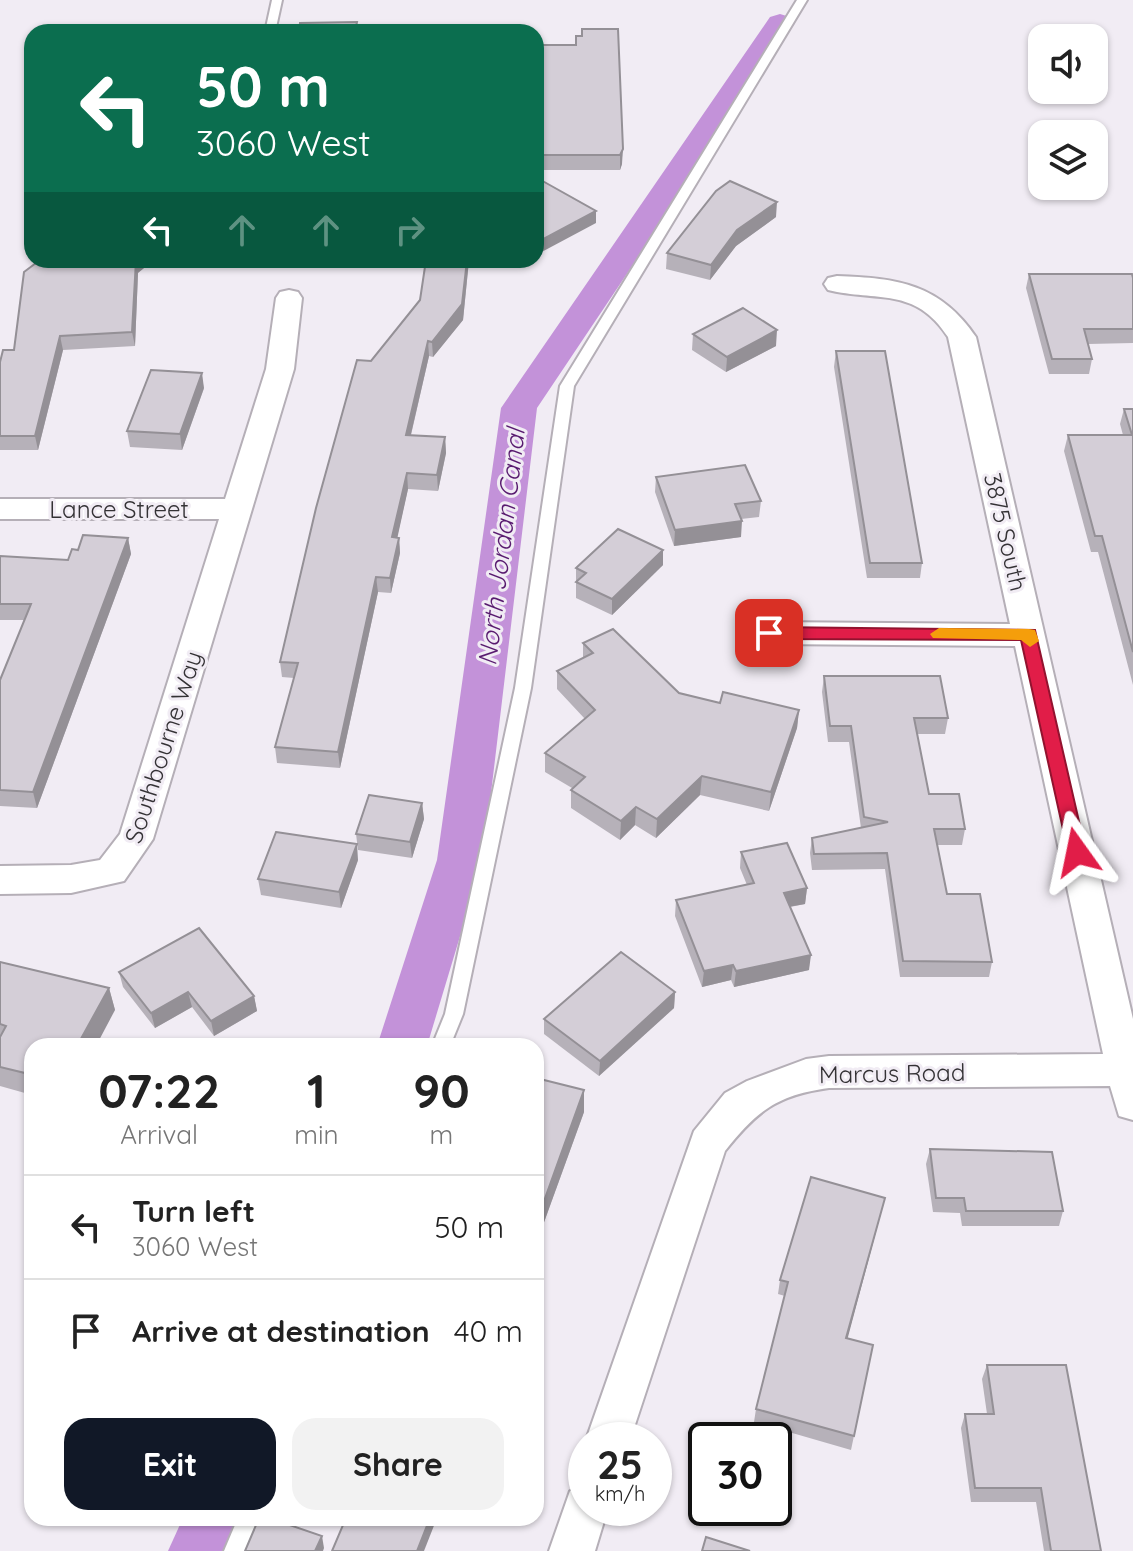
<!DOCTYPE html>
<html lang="en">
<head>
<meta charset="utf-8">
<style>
	:root { --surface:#fff; --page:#f2f2f2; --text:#222; --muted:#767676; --line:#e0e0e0; --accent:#111827 }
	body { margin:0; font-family:Quicksand,sans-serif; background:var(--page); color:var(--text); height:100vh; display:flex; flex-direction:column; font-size:30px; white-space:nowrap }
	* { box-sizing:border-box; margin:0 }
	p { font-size:26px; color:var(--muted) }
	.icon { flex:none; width:44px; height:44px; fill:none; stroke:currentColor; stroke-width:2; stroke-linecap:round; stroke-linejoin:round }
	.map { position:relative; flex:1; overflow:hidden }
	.drawer { position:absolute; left:24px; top:1038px; width:520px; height:488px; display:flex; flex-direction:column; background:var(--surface); border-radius:24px; box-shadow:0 2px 6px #0004 }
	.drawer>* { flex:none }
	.top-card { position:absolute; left:24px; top:24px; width:520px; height:244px; border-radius:24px; box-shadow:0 2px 6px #0004; background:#0b6e4f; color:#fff; overflow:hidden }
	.buttons { position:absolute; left:1028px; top:24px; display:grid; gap:16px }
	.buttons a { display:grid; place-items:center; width:80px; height:80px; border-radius:16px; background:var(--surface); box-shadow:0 2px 6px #0004; font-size:40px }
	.speed { position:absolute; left:568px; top:1422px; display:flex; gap:16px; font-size:40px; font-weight:700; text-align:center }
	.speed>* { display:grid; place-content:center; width:104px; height:104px; border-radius:50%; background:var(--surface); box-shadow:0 2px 6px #0004; line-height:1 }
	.speed small { font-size:20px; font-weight:400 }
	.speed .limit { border:4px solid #111; border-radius:12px; background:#fff; color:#111 }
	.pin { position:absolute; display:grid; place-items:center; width:68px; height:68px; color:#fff; margin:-34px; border-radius:16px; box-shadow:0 4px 12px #0006 }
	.me { position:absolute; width:88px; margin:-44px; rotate:348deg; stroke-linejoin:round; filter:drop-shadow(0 0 6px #0008) }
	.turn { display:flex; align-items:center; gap:28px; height:168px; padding:0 40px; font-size:36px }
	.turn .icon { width:104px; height:104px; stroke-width:2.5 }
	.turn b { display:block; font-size:56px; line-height:68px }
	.lanes { display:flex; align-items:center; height:76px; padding:0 40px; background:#0003; justify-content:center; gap:40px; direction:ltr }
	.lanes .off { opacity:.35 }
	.eta { display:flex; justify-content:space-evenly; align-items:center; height:136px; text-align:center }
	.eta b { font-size:48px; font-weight:800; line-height:56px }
	.action { display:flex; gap:16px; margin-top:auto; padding:16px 40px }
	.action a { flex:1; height:92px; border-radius:24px; background:var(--accent); color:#fff; font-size:32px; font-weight:800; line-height:92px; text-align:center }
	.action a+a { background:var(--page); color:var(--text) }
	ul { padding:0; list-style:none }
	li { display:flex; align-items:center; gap:24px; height:104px; padding:0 40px; border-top:2px solid var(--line) }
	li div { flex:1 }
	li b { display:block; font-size:30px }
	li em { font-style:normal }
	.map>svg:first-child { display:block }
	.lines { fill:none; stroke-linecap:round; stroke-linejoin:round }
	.canal { fill:#c392d9; fill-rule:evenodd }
	.lane-casing { stroke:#b5afb7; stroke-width:4 }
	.street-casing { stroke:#b5afb7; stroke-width:4 }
	.lane { fill:#fff; fill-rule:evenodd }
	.street { fill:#fff; fill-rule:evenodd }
	.wall { fill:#b6b1b9 }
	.shaded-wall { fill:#949096 }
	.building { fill:#d4ced7; stroke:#949096; stroke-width:2 }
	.route { fill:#e11d48; stroke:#92132f; stroke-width:2 }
	.slow { fill:#f59e0b }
	.labels { text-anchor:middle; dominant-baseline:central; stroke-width:6; stroke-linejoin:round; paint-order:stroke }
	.street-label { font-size:24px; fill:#343235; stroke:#f1ecf4 }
	.water-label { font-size:26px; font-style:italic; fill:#581a6f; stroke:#f1ecf4 }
</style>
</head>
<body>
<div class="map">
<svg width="1133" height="1551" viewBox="0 0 1133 1551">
	<rect width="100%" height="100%" fill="#f1ecf4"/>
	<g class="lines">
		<g class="canal">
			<polygon points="780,14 790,17 795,23 537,408 483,860 427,1046 377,1046 437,860 501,408 770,17"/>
			<polygon points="183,1518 242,1518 228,1551 168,1551"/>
		</g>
		<defs>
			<g id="lane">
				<polygon points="272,0 282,0 275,32 265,32"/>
				<polygon points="797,0 807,0 574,386 531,688 463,1014 450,1046 432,1046 445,1014 515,688 560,386"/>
				<polygon points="238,1518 260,1518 246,1551 224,1551"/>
			</g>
			<g id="street">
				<path d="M837 276C898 278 940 284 976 337L1133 1019V1120L1119 1116 1110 1086 829 1088C777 1095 757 1111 725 1151L630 1440H586L694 1131 725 1093 747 1081 806 1059 829 1056 1103 1054 1015 646 769 644 758 641 753 633 758 625 769 622 1010 624 948 337C915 286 877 302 828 290L824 284 828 278Z"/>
				<polygon points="289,290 298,292 302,298 294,369 153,839 124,881 71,893 0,894 0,866 71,865 100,860 120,834 219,519 0,519 0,499 225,499 266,369 276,298 280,292"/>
				<polygon points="586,1485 586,1508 608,1508 595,1551 549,1551 570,1491"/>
			</g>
		</defs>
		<use href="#lane" class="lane-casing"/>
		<use href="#street" class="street-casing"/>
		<use href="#lane" class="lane"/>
		<use href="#street" class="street"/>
	</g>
	<g class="wall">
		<polygon points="618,29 622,164 620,170 540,170 541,45 576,45 582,36"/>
		<polygon points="776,217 736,246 710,280 666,269 667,253"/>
		<polygon points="419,260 469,260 463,320 433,357 429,356 411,435 445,437 446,453 438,491 408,489 397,537 399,538 400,553 391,593 378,592 340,768 277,763 275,747 294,678 282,677 280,662 371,361 420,300 425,263"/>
		<polygon points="500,260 528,260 513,268"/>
		<polygon points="138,273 135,346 63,350 38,450 0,450 0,362 14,350"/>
		<polygon points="1029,274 1133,278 1133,343 1088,344 1092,359 1089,374 1049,374 1026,288"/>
		<polygon points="693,334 776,346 726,372 692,350"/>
		<polygon points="836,351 922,563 920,578 867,578 834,367"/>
		<polygon points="204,388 182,450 130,447 127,431"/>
		<polygon points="1124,409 1133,409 1133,685 1098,552 1091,552 1064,451 1068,435 1123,435 1120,424"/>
		<polygon points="656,477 761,501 759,517 741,519 741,537 674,546 655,492"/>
		<polygon points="128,538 131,554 37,808 0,806 0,680 25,620 0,620 0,556 68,560 78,550"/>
		<polygon points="663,565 612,615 576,598 576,568"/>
		<polygon points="583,643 679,693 720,703 799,710 797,728 769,811 700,795 656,838 635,825 620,840 571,808 571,790 572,788 545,772 545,753 585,719 557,689 557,671 583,658"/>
		<polygon points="824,676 948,718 945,734 917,734 929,794 965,829 962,845 937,845 947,894 992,962 989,977 900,977 885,869 812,870 810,853 812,838 861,828 849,742 828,742 822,692"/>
		<polygon points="422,803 424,819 412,858 358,850 356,834"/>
		<polygon points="741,852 807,888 805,904 790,907 809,970 734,987 731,980 702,987 675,916 676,900 747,885 740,868"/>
		<polygon points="358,860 341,908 261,895 258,879"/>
		<polygon points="0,962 109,988 115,1010 32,1046 32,1095 0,1086"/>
		<polygon points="119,972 254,996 257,1011 214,1036 192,1007 155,1028 123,987"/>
		<polygon points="675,992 674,1008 599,1076 544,1034 544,1019"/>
		<polygon points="536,1078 584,1112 539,1236 536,1235"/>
		<polygon points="930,1149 1063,1211 1059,1226 962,1226 960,1213 933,1212 926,1164"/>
		<polygon points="881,1213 847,1338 873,1345 851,1450 754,1422 756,1409 785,1296 778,1294 780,1280"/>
		<polygon points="987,1365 1101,1551 1044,1551 1036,1502 971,1502 961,1428 965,1414 987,1414 982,1379"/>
	</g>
	<g class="shaded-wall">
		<polygon points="623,149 622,164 620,170 620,155"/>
		<polygon points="777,202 776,217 736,246 710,280 711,265 737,230"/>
		<polygon points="596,211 596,223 536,255 536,243"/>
		<polygon points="136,260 154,260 138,273 135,346 132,332"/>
		<polygon points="467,260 469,260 463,320 433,357 432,342"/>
		<polygon points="513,260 528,260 513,268"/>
		<polygon points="777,330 776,346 726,372 727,357"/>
		<polygon points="60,336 63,350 38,450 35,436"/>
		<polygon points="428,341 429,356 407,451 406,435"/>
		<polygon points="202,373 204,388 182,450 180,434"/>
		<polygon points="445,437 446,453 438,491 437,475"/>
		<polygon points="407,473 408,489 394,553 392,537"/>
		<polygon points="742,521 741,537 674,546 675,530"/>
		<polygon points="128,538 131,554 37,808 33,792"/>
		<polygon points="399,538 400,553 391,593 390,578"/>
		<polygon points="663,550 663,565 612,615 612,599"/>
		<polygon points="376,577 378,592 340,768 338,752"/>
		<polygon points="799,710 797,728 769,811 771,792"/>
		<polygon points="702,776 700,795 656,838 657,819"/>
		<polygon points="422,803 424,819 412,858 410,842"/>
		<polygon points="636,807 635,825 620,840 621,821"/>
		<polygon points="357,844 358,860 341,908 339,892"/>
		<polygon points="807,888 805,904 782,908 784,893"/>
		<polygon points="811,955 809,970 734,987 736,971"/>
		<polygon points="733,965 731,980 702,987 704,971"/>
		<polygon points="109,988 115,1010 96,1046 77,1046"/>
		<polygon points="188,992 192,1007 155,1028 151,1013"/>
		<polygon points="675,992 674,1008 599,1076 600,1061"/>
		<polygon points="254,996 257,1011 214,1036 211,1021"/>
		<polygon points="31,1060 32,1062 32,1094 25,1073"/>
		<polygon points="584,1090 584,1112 539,1236 539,1215"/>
		<polygon points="885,1198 881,1213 844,1352 846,1338"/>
		<polygon points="430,1518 437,1518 424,1551 417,1551"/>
		<polygon points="322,1536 324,1548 323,1551 315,1551"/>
	</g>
	<g class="building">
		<polygon points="357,22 355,32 299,32 300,23"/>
		<polygon points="138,25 226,25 224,32 135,32"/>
		<polygon points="582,29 618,29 623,149 620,155 539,155 541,45 576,45 576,36 582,36"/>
		<polygon points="539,179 596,211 536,243 536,207 539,206"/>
		<polygon points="730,181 777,202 737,230 711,265 667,253 716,191"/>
		<polygon points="40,260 136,260 132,332 60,336 35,436 0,436 0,362 3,350 14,350 24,272"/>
		<polygon points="426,260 467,260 462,304 432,342 428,341 406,435 445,437 437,475 407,473 392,537 399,538 390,578 376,577 338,752 275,747 298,663 280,662 316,508 357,360 371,361 420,300"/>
		<polygon points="1029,274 1132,274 1133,278 1133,329 1084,329 1092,359 1052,359"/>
		<polygon points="743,308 777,330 727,357 693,334"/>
		<polygon points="836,351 885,351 922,563 870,563"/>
		<polygon points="151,370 202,373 180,434 127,431"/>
		<polygon points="1124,409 1133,409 1133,652 1102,536 1095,536 1068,435 1132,435"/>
		<polygon points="745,465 761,501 735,504 742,521 675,530 656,477"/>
		<polygon points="618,529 663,550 612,599 576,582 586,573 576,568"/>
		<polygon points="83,535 128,538 33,792 0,790 0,680 31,604 0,604 0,556 68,560 72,549 78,550"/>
		<polygon points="613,629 679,693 720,703 723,692 799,710 771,792 702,776 657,819 636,807 621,821 571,790 585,777 545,753 595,710 557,671 593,653 583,643"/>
		<polygon points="824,676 940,676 948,718 914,718 929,794 959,794 965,829 934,829 947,894 980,894 992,962 903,961 887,853 814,854 812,838 888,822 864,817 851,726 830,726"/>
		<polygon points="369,795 422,803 410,842 356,834"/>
		<polygon points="276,832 357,844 339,892 258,879"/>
		<polygon points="787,843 807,888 784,893 811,955 736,971 733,965 704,971 676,900 754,883 741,852"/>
		<polygon points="199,928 254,996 211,1021 188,992 151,1013 119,972"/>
		<polygon points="621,952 675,992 600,1061 544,1019"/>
		<polygon points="0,962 109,988 77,1046 32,1046 32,1060 25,1073 0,1067 0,1037 6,1026 0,1024"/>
		<polygon points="536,1078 584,1090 539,1215 536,1214"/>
		<polygon points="930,1149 1052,1152 1063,1211 966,1211 964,1198 936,1198"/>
		<polygon points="811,1177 885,1198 846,1338 873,1345 854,1436 756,1409 788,1282 780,1280"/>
		<polygon points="987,1365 1066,1365 1101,1551 1051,1551 1041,1488 975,1488 965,1414 994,1414"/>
		<polygon points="259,1518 269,1518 322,1536 315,1551 245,1551"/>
		<polygon points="346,1518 430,1518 417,1551 332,1551"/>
		<polygon points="706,1537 750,1551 702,1551"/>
	</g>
	<polygon class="route" points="769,627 1035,630 1086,852 1084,857 1070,857 1068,852 1021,640 769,639 761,633"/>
	<polygon class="slow" points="939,628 1029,629 1035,630 1039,641 1030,647 1021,640 933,638 930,634"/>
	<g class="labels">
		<g class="street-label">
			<text x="119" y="509">Lance Street</text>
			<text transform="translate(1006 532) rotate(77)">3875 South</text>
			<text transform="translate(163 747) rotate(-72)">Southbourne Way</text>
			<text transform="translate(892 1073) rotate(-1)">Marcus Road</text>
		</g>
		<g class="water-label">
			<text transform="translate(501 547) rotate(-83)">North Jordan Canal</text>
		</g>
	</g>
</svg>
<div class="buttons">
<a><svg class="icon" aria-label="sound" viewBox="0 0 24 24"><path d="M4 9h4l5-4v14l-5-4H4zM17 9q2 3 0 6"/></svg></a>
<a><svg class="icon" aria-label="layers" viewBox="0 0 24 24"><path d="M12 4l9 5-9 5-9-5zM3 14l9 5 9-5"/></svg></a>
</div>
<div class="speed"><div>25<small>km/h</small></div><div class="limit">30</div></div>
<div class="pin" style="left:769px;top:633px;background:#d93025"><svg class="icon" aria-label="arrive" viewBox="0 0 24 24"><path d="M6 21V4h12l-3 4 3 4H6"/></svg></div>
<svg class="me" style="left:1077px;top:852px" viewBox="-20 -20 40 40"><path d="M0-17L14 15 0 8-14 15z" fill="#e11d48" stroke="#fff" stroke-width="4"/></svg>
<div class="top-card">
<div class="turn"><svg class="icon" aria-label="left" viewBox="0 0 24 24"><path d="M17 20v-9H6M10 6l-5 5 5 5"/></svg><div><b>50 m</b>3060 West</div></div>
<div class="lanes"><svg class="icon" aria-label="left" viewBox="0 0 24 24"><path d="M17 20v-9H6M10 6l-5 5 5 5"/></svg><svg class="icon off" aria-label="ahead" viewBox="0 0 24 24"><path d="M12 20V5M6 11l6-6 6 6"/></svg><svg class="icon off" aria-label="ahead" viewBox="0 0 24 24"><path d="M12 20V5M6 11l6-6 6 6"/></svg><svg class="icon off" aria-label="right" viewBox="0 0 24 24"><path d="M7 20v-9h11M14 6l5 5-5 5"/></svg></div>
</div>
<section class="drawer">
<div class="eta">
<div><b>07:22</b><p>Arrival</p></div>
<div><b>1</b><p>min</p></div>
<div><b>90</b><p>m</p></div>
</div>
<ul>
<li><svg class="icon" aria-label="left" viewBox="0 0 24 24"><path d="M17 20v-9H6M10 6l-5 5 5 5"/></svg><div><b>Turn left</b><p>3060 West</p></div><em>50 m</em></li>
<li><svg class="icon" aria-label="arrive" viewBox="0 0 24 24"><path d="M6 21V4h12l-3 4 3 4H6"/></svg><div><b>Arrive at destination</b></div><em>40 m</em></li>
</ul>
<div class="action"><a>Exit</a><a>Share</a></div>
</section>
</div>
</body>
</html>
